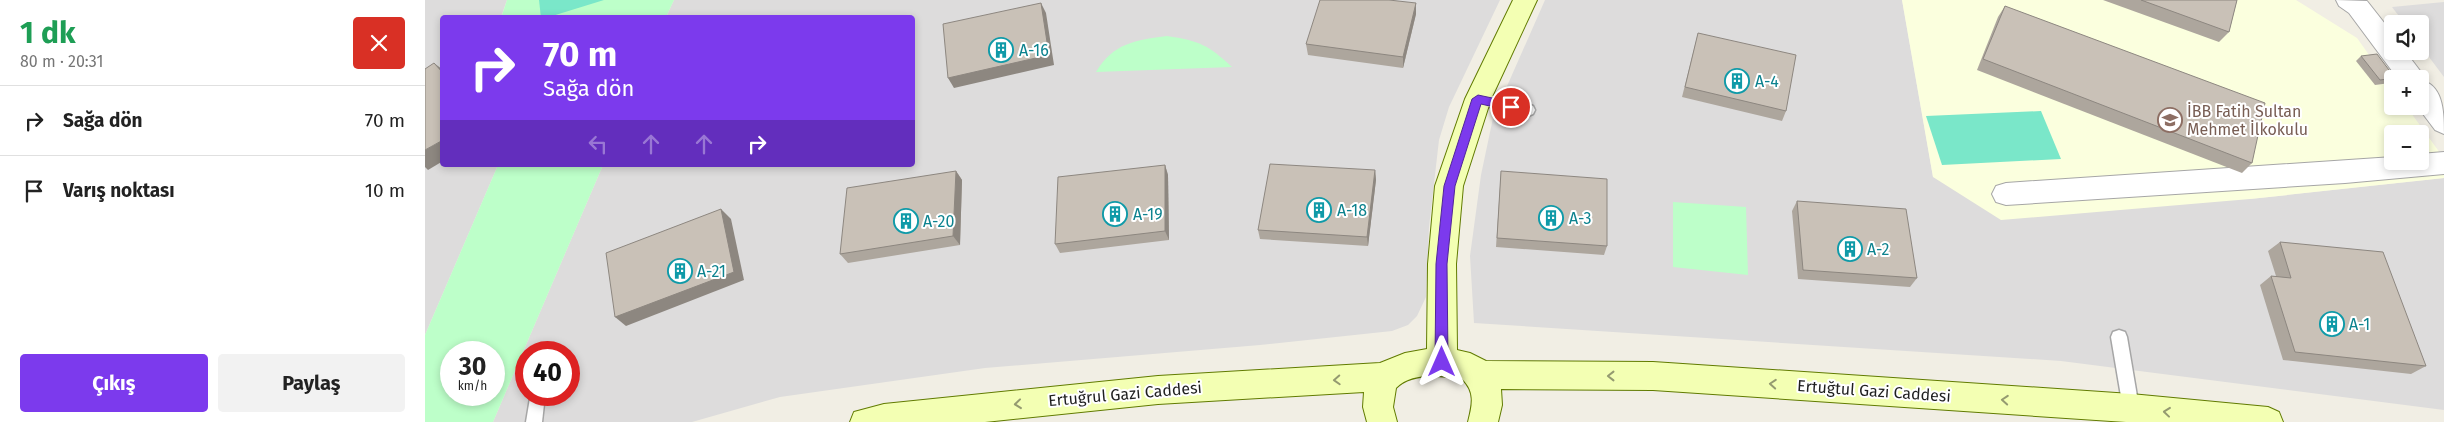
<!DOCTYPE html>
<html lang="tr">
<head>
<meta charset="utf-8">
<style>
	:root { --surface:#fff; --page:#f2f2f2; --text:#222; --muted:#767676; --line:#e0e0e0; --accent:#7c3aed }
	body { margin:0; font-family:"Fira Sans",sans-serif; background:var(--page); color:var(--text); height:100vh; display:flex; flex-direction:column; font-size:19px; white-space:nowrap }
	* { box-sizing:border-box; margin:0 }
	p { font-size:16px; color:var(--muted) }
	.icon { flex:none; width:28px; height:28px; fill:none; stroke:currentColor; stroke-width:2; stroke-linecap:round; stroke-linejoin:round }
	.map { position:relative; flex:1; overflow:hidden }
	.panel { display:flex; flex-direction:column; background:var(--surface); width:425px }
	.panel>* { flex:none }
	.hud { position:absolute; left:15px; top:15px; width:475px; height:152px; border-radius:5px; box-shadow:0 2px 8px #0003; background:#7c3aed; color:#fff; overflow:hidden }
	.fabs { position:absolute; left:1959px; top:15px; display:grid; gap:10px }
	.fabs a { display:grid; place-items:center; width:45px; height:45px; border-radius:5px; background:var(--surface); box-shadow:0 2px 8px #0003; font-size:25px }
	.speed { position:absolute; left:15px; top:341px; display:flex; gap:10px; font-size:25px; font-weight:700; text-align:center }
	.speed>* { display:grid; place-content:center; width:65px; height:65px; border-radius:50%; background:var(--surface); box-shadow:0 2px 8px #0003; line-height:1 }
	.speed small { font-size:12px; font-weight:400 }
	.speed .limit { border:8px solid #d22; background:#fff; color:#111 }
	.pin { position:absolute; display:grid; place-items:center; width:42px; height:42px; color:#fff; margin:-21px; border:2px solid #fff; border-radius:50%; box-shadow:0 1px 5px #0007 }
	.me { position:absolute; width:55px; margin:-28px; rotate:0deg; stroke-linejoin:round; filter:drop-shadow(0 0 4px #0008) }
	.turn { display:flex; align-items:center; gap:18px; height:105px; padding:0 20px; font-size:22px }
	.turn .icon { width:65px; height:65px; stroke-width:2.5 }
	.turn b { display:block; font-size:35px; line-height:42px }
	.lanes { display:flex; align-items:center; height:48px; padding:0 20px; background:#0003; justify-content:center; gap:25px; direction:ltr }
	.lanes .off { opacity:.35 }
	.round { display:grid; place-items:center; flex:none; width:52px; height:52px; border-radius:5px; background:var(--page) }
	.summary { display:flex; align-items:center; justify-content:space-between; height:85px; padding:0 20px }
	h1 { font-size:30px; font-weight:700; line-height:38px; color:#1e9e55 }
	.button { display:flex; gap:10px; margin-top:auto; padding:10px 20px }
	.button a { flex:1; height:58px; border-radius:5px; background:var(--accent); color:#fff; font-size:20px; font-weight:700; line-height:58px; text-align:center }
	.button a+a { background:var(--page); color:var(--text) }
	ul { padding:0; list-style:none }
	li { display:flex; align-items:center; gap:15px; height:70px; padding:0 20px; border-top:1px solid var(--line) }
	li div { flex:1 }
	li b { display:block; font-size:19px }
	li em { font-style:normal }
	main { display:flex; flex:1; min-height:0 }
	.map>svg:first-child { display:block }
	.residential { fill:#dddcdc; fill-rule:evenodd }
	.education { fill:#fbffde; fill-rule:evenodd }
	.park { fill:#bdffc9; fill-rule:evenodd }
	.pitch { fill:#7ae7c9 }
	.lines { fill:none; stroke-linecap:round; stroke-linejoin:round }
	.lane-casing { stroke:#a6a6a6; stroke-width:3 }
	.street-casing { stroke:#a6a6a6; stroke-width:2 }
	.secondary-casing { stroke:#617b00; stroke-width:2 }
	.lane { fill:#fff; fill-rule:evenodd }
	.street { fill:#fff; fill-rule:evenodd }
	.secondary { fill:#f3ffb3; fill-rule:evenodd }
	.wall { fill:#ada69d }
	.shaded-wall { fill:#8d8780 }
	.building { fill:#c9c1b7; stroke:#8d8780 }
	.oneway { stroke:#949a70 }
	.route { fill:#7c3aed; stroke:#51269a }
	.labels { text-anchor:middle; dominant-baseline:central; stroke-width:4; stroke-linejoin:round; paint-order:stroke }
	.culture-label { font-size:16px; fill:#0d838f; stroke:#fff; text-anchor:start }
	.education-label { font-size:16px; fill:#785e54; stroke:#fff; text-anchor:start }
	.street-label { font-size:16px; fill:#1f1f1f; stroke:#fff }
</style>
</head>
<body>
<main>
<section class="panel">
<div class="summary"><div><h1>1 dk</h1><p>80 m · 20:31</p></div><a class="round" style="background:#d93025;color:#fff"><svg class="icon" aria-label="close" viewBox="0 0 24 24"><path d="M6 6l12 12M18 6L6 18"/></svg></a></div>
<ul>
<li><svg class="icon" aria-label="right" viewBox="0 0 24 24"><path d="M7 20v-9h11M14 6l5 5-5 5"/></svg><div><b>Sağa dön</b></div><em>70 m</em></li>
<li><svg class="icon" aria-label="arrive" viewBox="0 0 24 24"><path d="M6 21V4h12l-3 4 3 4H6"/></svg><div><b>Varış noktası</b></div><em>10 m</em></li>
</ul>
<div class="button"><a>Çıkış</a><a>Paylaş</a></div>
</section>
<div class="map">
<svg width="2019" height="422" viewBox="0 0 2019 422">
	<rect width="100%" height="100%" fill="#f1eee4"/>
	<g class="residential">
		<polygon points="0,0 82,0 76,17 18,18 18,165 73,165 0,335"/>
		<path d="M249 0H1075L1024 107 1014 140 1004 227 1001 297 992 316 983 325 967 331 835 345 560 368 355 397 267 422H68L178 165H488V18L241 17ZM101 352H144V395H101Z"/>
		<polygon points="1120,0 1477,0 1508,177 1825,199 2019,178 2019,410 1636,361 1049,323 1045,256 1056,175 1068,118"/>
		<polygon points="2019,2 2019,77 1995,45 1995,24 1980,24 1967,7"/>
	</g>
	<path class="education" d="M1477 0H1871L1932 38 1967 87 1968 106H1981L2015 153 2019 163V178L1825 199 1576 220 1508 177ZM1968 134H1995V161H1968Z"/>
	<g class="park">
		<polygon points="82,0 249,0 241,17 76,18"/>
		<path d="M742 36C775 41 783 45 807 67L671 72C688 43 711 40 742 36Z"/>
		<path d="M73 165H178L68 422H0V335ZM69 352V395H26V352Z"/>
		<polygon points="1248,202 1321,207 1323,275 1248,267"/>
	</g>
	<g class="pitch">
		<polygon points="114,0 179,0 124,17 116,18"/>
		<polygon points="1616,111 1636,159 1517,165 1501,116"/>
	</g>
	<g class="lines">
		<defs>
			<g id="lane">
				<polygon points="1053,93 1103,104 1108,106 1110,110 1108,114 1103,116 1048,103 1046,99 1048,95"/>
				<polygon points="1694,330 1700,332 1702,337 1714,408 1712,414 1706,416 1700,414 1698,408 1686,337 1688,332"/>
				<polygon points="111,396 117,398 119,404 117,422 101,422 105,398"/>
			</g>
			<g id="street">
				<path d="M1911 0 1942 1 1968 34V51H1980L1996 72 1999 81C2019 88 2019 115 2019 134L2010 130 1992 106H1995V79H1973L1924 13 1914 6Z"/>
				<polygon points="2019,152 2019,174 1920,183 1581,205 1571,202 1567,194 1571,186 1581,183 1968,157 1968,161 1995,161 1995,154"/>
			</g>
			<path id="secondary" d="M1088 0H1112L1066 99 1038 186 1031 264 1032 350 1045 353 1061 361 1228 362 1706 394 1843 407 1854 412 1858 422H1701L1228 390 1076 389 1077 405 1073 422H1043C1047 406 1051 392 1037 379 1016 375 987 372 971 388L968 407 972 422H942L938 407 939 392 733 404 560 422H425L429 412 459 404 733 376 955 363 980 353 1002 349 1003 264 1010 186 1040 99Z"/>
		</defs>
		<use href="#lane" class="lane-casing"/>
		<use href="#street" class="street-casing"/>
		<use href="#secondary" class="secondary-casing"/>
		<use href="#lane" class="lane"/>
		<use href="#street" class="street"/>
		<use href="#secondary" class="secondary"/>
	</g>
	<g class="wall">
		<polygon points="1678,0 1812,0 1804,32 1794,42"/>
		<polygon points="991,3 991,14 978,68 883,55 881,44"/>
		<polygon points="1580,6 1827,163 1817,173 1552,70 1573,17"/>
		<polygon points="1273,33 1361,111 1357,121 1257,97"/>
		<polygon points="1936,56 1968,79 1968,81 1965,83 1950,85 1931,61"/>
		<polygon points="740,165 743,175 744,240 635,253 630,244"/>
		<polygon points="950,170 951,180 943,246 835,239 833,230"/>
		<polygon points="531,171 537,180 535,245 423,263 415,254"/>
		<polygon points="1076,171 1182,246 1179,255 1071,247"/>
		<polygon points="1372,201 1492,278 1485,287 1373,279 1367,211"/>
		<polygon points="1855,242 2001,366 1986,374 1858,360 1835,285 1846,276 1851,276 1843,251"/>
	</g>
	<g class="shaded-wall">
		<polygon points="616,3 621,13 629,65 529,88 523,78"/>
		<polygon points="991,3 991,14 978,68 978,57"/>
		<polygon points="9,63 18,70 18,73"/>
		<polygon points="18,140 18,161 3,170 0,167 0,150"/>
		<polygon points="740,165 743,175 744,240 740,231"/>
		<polygon points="950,170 951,180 943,246 942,237"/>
		<polygon points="531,171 537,180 535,245 528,236"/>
		<polygon points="296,209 306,219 319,280 201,326 190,317"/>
	</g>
	<g class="building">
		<polygon points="895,0 964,0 991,3 978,57 881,44"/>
		<polygon points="1716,0 1812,0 1804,32"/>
		<polygon points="616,3 624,55 523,78 518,24"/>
		<polygon points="1580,6 1840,103 1827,163 1558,59"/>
		<polygon points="1273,33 1371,55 1361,111 1260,87"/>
		<polygon points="1952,54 1970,78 1955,80 1936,56"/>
		<polygon points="9,63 18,73 18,140 0,150 0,69"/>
		<polygon points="845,164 950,170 942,237 833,230"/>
		<polygon points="740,165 740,231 630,244 633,177"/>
		<polygon points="531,171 528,236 415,254 422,188"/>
		<polygon points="1076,171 1182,179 1182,246 1072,238"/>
		<polygon points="1372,201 1481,209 1492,278 1378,270"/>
		<polygon points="296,209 309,272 190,317 181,253"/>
		<polygon points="1855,242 1958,252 2001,366 1870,352 1846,276 1866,278"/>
	</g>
	<defs><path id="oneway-chevron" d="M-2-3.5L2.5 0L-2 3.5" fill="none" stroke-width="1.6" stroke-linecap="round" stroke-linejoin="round" transform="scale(1.25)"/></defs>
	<g class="oneway">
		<use href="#oneway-chevron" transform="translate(1186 376) rotate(-180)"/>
		<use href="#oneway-chevron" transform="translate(912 380) rotate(177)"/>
		<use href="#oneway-chevron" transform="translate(1348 384) rotate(-176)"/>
		<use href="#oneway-chevron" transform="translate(1580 400) rotate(-176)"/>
		<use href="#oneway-chevron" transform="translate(593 404) rotate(174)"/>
		<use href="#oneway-chevron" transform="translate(1742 412) rotate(-174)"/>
	</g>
	<polygon class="route" points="1053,95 1086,102 1092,107 1086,111 1056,104 1030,186 1022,264 1023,362 1021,366 1017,368 1012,366 1010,362 1011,264 1019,186 1047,99"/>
	<defs>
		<symbol id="building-ring" viewBox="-11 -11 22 22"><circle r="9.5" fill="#fff" stroke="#0f9aa8" stroke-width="1.5"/><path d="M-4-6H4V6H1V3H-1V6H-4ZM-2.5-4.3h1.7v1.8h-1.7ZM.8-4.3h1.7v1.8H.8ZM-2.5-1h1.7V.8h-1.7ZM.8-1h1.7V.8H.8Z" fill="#0f9aa8"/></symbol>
		<symbol id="school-ring" viewBox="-11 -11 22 22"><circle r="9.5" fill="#fff" stroke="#8d6e63" stroke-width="1.5"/><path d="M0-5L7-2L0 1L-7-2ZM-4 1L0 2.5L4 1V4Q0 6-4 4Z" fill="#8d6e63"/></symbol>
	</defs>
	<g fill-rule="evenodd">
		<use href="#building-ring" x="562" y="36" width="28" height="28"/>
		<use href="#building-ring" x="1298" y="67" width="28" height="28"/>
		<use href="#school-ring" x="1731" y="106" width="28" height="28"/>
		<use href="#building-ring" x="880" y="196" width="28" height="28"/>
		<use href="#building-ring" x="676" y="200" width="28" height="28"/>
		<use href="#building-ring" x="1112" y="204" width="28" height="28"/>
		<use href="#building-ring" x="467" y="207" width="28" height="28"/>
		<use href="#building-ring" x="1411" y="235" width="28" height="28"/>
		<use href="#building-ring" x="241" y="257" width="28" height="28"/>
		<use href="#building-ring" x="1893" y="310" width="28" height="28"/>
	</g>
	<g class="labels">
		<g class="culture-label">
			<text x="594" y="50">A-16</text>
			<text x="1330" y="81">A-4</text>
			<text x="912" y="210">A-18</text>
			<text x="708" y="214">A-19</text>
			<text x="1144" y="218">A-3</text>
			<text x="498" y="221">A-20</text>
			<text x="1442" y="249">A-2</text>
			<text x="272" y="271">A-21</text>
			<text x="1924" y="324">A-1</text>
		</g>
		<g class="education-label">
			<text x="1762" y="111">İBB Fatih Sultan<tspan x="1762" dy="18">Mehmet İlkokulu</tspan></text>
		</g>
		<g class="street-label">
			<text transform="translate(1449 391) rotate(4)">Ertuğtul Gazi Caddesi</text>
			<text transform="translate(700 394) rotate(-5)">Ertuğrul Gazi Caddesi</text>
		</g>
	</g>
</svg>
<div class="fabs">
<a><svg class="icon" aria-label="sound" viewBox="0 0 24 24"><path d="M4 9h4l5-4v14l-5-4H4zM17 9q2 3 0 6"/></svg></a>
<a>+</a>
<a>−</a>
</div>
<div class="speed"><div>30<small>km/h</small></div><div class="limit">40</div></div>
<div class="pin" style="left:1086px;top:107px;background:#d93025"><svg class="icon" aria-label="arrive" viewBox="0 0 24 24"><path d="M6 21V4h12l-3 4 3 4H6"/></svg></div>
<svg class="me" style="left:1017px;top:362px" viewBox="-20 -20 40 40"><path d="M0-17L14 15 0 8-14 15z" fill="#7c3aed" stroke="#fff" stroke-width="4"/></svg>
<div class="hud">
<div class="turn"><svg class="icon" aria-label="right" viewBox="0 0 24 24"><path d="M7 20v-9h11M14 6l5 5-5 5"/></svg><div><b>70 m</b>Sağa dön</div></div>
<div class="lanes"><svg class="icon off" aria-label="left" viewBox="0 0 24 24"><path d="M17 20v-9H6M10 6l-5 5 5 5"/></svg><svg class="icon off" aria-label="ahead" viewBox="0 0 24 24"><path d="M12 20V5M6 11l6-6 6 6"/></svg><svg class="icon off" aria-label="ahead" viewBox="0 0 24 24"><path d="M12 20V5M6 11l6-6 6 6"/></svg><svg class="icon" aria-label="right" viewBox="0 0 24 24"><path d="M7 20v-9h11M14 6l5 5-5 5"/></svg></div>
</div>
</div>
</main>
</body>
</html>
